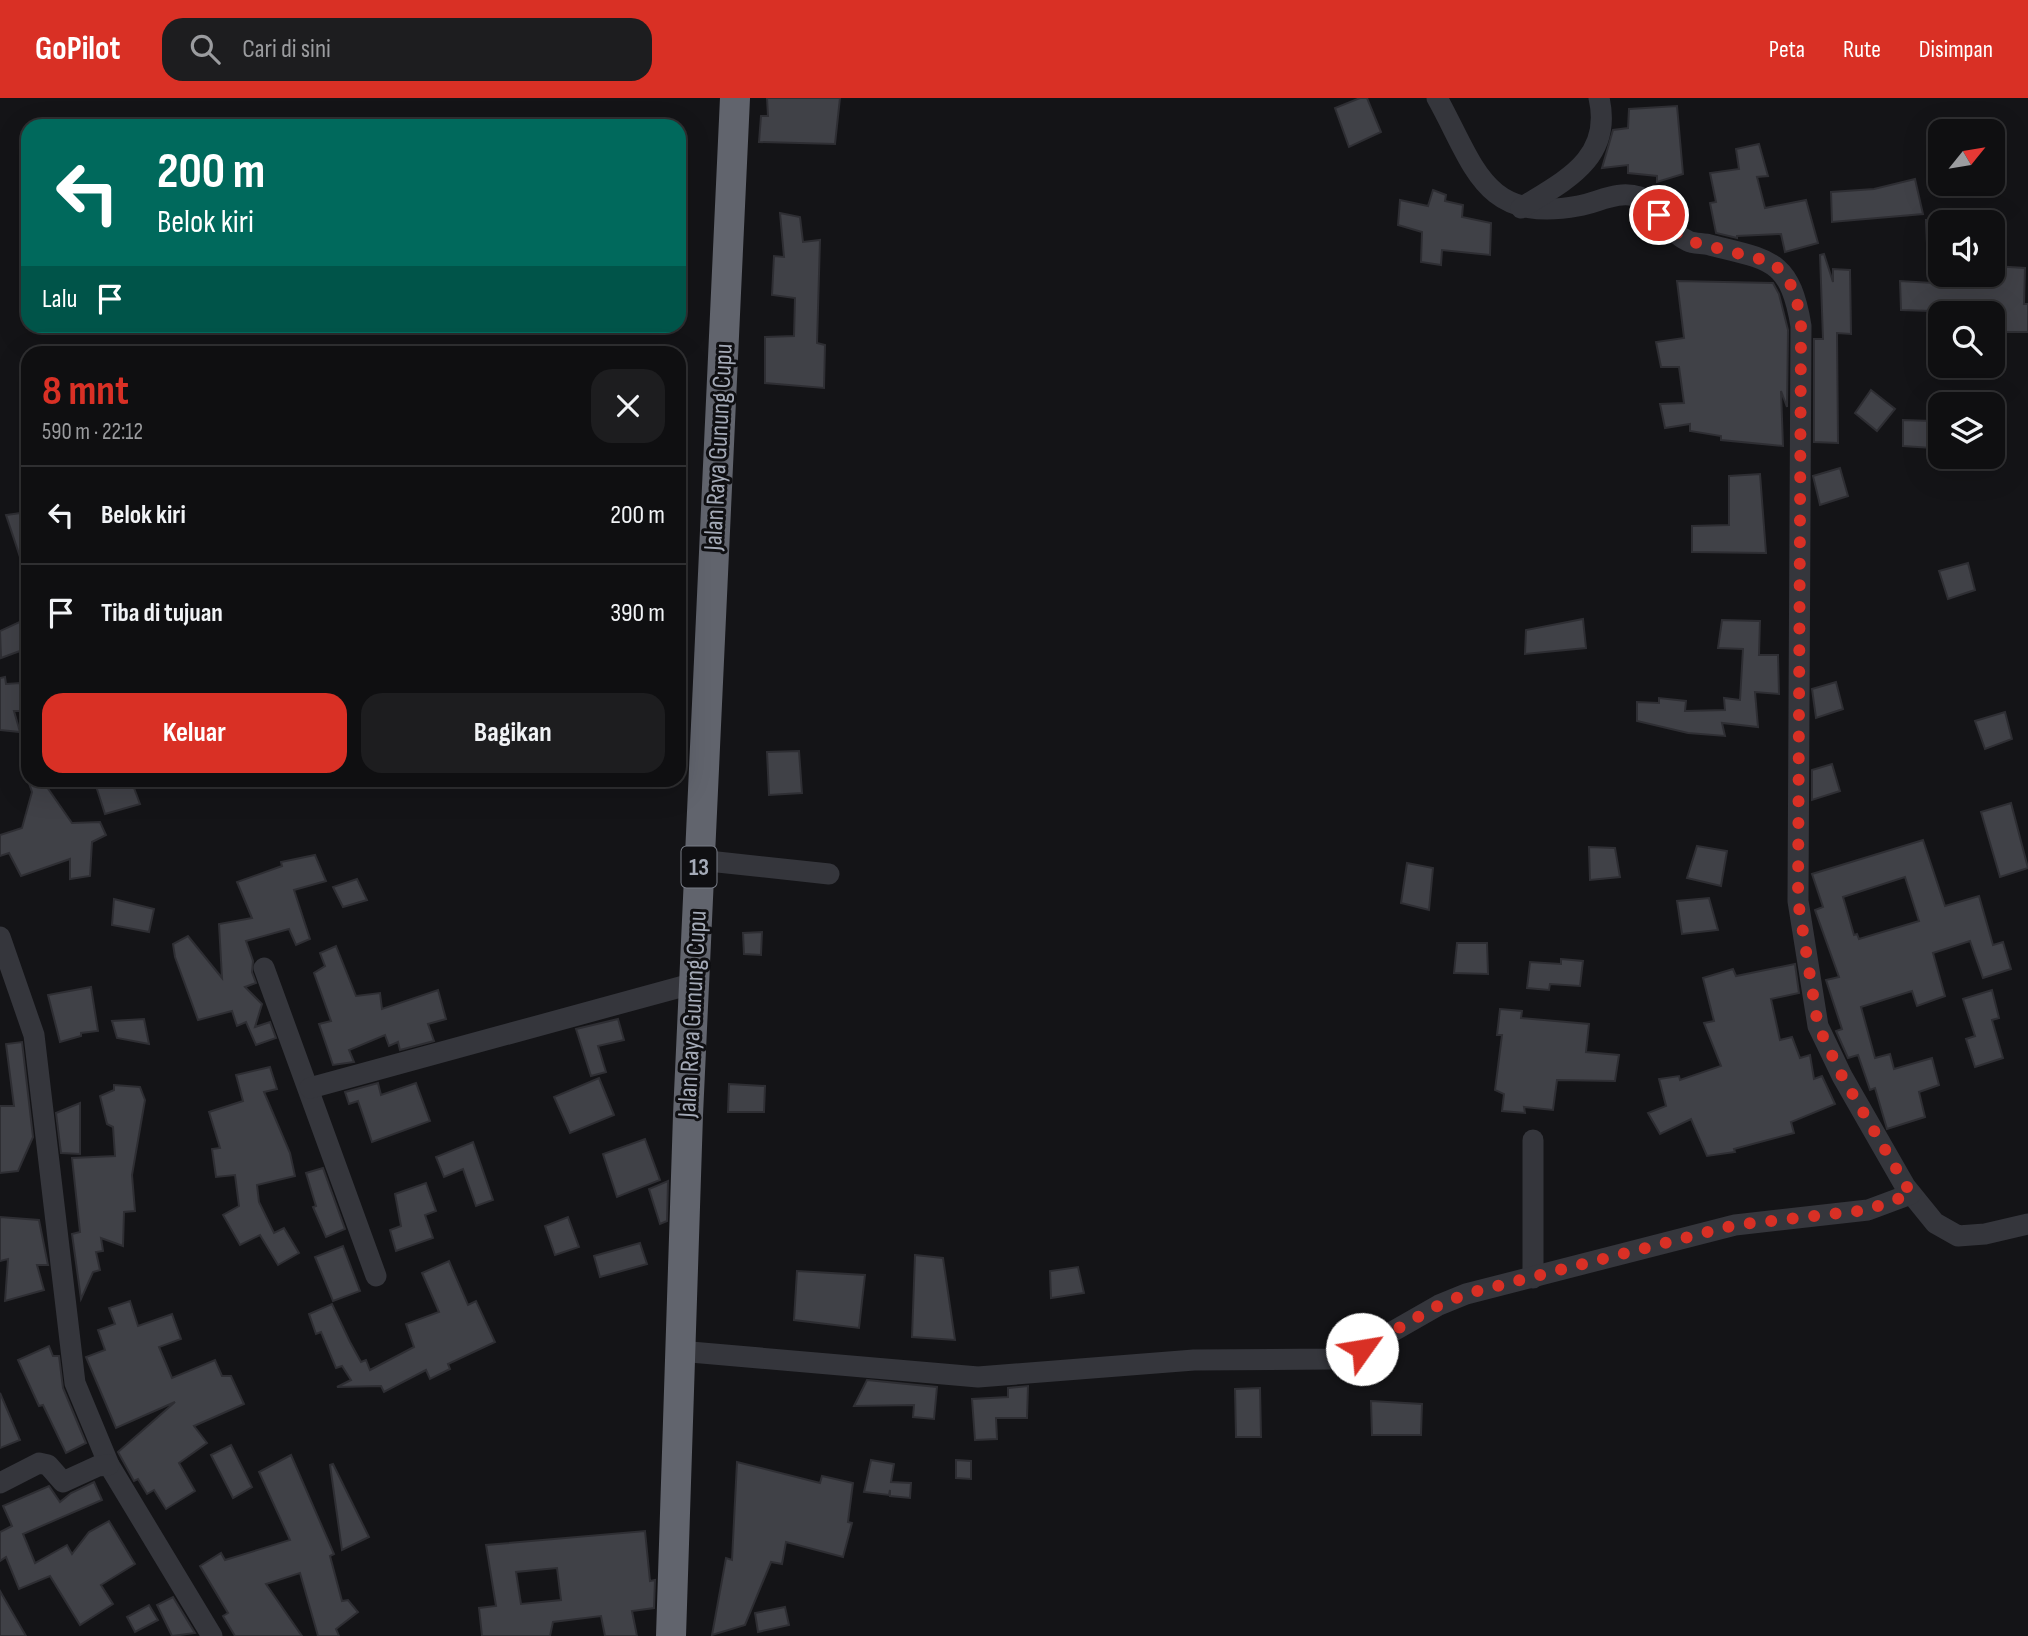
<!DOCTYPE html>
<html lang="id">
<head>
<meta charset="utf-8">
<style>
	:root { --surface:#0f0f11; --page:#1d1d1f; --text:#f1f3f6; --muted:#9b9c9f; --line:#2f2f31; --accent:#d93025 }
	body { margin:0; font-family:"Sofia Sans Condensed",sans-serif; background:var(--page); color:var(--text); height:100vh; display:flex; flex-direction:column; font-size:26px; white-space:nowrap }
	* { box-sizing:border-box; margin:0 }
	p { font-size:23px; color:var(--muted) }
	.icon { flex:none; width:38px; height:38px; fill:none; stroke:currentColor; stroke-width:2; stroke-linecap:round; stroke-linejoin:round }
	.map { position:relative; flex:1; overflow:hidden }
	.panel { position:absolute; left:21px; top:248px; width:665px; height:441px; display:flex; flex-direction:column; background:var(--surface); border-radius:21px; box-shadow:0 7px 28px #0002,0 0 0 2px var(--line) }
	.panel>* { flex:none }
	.banner { position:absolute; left:21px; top:21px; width:665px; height:214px; border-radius:21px; box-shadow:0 7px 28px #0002,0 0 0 2px var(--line); background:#00695c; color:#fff; overflow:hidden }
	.needle { width:46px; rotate:60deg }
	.fabs { position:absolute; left:1928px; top:21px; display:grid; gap:14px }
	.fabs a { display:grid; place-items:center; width:77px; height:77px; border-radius:14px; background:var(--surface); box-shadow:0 7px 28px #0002,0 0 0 2px var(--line); font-size:35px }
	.pin { position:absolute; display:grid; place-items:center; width:60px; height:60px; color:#fff; margin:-30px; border:4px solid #fff; border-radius:50%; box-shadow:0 2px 7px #0007 }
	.me { position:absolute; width:77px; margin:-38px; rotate:58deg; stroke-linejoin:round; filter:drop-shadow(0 0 5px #0008) }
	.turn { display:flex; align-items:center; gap:24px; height:147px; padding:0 21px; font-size:32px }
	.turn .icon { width:91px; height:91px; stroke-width:2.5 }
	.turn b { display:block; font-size:49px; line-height:60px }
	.then { display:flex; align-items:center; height:66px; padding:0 21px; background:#0003; gap:14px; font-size:26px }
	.round { display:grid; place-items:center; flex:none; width:74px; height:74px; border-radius:21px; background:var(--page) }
	.summary { display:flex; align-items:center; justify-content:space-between; height:119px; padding:0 21px }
	h1 { font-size:42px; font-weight:700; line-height:52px; color:var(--accent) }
	.primary-button { display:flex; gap:14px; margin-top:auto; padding:14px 21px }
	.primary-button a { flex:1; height:80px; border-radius:21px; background:var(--accent); color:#fff; font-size:28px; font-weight:700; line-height:80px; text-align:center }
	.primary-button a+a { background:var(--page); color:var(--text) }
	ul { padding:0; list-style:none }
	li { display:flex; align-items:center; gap:21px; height:98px; padding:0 21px; border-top:2px solid var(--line) }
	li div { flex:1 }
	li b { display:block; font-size:26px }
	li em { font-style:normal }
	header { display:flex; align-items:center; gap:42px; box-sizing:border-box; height:98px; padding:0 35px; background:var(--accent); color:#fff }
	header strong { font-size:33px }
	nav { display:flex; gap:38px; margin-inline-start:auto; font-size:24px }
	.search { width:490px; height:63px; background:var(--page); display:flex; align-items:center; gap:18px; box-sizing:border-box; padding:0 24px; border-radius:21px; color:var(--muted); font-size:26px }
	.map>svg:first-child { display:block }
	.building { fill:#404147; stroke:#2e2e33; stroke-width:2; fill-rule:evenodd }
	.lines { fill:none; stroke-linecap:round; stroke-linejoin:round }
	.minor { stroke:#35363c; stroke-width:21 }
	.highway { stroke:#61646d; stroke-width:30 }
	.route { stroke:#d93025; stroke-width:12; stroke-dasharray:0 21.6 }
	.labels { text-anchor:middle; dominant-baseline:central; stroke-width:6; stroke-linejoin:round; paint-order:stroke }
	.shield { fill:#0f0f12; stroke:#787c86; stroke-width:2 }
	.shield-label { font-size:24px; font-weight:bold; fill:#a5abb8 }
	.street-label { font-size:26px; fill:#a5abb8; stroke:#0f0f12 }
</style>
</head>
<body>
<header>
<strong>GoPilot</strong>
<div class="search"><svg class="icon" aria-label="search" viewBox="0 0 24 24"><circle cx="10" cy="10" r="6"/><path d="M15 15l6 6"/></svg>Cari di sini</div>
<nav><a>Peta</a><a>Rute</a><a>Disimpan</a></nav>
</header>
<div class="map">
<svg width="2028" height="1538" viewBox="0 0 2028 1538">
	<rect width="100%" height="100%" fill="#141417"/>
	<g class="building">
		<polygon points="767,0 840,0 835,46 759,44 761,18 768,18"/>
		<polygon points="1360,0 1367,0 1381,34 1349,49 1335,10"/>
		<polygon points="1677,8 1683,76 1657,84 1657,78 1628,75 1628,67 1602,70 1613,32 1628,30 1629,11"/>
		<polygon points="1759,46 1768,78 1757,79 1765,110 1806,102 1818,145 1785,154 1781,136 1737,138 1737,140 1716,135 1710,105 1716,104 1710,75 1739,71 1736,51"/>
		<polygon points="1915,81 1923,116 1832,124 1831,94 1874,91"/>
		<polygon points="1433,92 1446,97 1445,103 1463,107 1462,119 1491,125 1490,157 1442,152 1441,167 1421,164 1422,134 1398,127 1400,102 1428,108"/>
		<polygon points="780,115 800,119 803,144 820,142 817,245 825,247 824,290 765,285 765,239 794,238 795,200 772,197 774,158 784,159"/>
		<polygon points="1941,121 1941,143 1927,146 1926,122"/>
		<polygon points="1824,156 1833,184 1833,171 1850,172 1851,236 1837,235 1838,345 1814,344 1814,241 1823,241 1820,157"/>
		<polygon points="1993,168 2025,170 2024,206 2028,206 2028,234 1993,234 1993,215 1901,212 1900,183 1933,185 1933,177 1993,177"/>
		<polygon points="1677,183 1773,185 1779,196 1788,232 1787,309 1781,293 1783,348 1721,342 1721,338 1690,333 1690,326 1665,330 1660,306 1684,305 1679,269 1661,269 1656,244 1684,240"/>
		<polygon points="1871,292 1895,311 1877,333 1855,315"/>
		<polygon points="1903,322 1932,323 1932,350 1903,348"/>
		<polygon points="1840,370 1848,398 1820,407 1813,378"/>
		<polygon points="1760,376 1766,455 1692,454 1692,428 1729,427 1729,378"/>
		<polygon points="28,414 28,474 25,474 6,417"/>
		<polygon points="1968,465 1975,492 1948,501 1939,473"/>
		<polygon points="28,520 28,550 1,560 0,533"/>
		<polygon points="1583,521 1586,550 1525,556 1526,532"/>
		<polygon points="1722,522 1760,523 1759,557 1778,557 1779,596 1755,594 1758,629 1722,625 1725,638 1688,635 1637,623 1637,604 1659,605 1659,600 1686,603 1685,613 1725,612 1724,600 1740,602 1743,551 1718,550"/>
		<polygon points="5,579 6,586 20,585 23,613 14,613 20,634 0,632 0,580"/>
		<polygon points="1836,584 1843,611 1816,620 1812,591"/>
		<polygon points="2005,614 2012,641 1985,651 1975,623"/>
		<polygon points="799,653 802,695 769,697 767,654"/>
		<polygon points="1832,666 1840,693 1812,702 1812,672"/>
		<polygon points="28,682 42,682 72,725 100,724 106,737 92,744 90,778 70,781 70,761 21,778 9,755 0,758 0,737 22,730 32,694"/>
		<polygon points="117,682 131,682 140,706 105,716 96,688"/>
		<polygon points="2011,705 2028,770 2000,779 1981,714"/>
		<path d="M1923 742 1945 808 1979 798 1993 847 2003 844 2011 871 1983 880 1970 843 1933 855 1945 898 1917 908 1912 893 1861 909 1875 960 1890 956 1894 971 1932 960 1939 987 1919 994 1925 1019 1887 1031 1875 990 1870 992 1858 957 1848 960 1836 933 1842 931 1826 882 1839 879 1815 812 1823 809 1812 776ZM1905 779 1919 823 1859 841 1857 836 1854 837 1843 799Z"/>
		<polygon points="1697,748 1727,753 1721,788 1687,780"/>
		<polygon points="1589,749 1615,750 1620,779 1590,782"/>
		<polygon points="315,757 326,783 294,792 310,841 296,847 289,831 246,843 253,863 252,874 256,885 245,889 262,906 255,929 270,924 276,940 256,947 246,924 237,928 232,913 198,922 175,859 173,846 188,838 222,880 219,826 252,820 237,784 282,768 281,764"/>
		<polygon points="1407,765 1433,770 1429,812 1401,805"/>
		<polygon points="357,781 367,802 343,809 333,789"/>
		<polygon points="1709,800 1718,832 1682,836 1677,803"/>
		<polygon points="114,801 154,811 149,834 112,827"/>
		<polygon points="762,834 761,857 744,856 743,835"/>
		<polygon points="1457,845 1487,845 1488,876 1454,875"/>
		<polygon points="336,848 356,898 380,895 382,911 438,892 446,921 428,926 434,943 400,952 398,944 389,948 385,937 349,952 354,964 333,967 319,926 331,923 314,875 325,868 320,855"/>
		<polygon points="1561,861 1583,863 1580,888 1550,886 1549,892 1527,890 1530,864 1561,866"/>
		<polygon points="1795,866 1799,895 1771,901 1780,942 1792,939 1800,960 1810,957 1814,981 1822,978 1835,1006 1791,1024 1794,1035 1734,1051 1735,1054 1707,1058 1691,1021 1660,1036 1648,1015 1666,1008 1659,981 1679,978 1680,982 1721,968 1704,925 1714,923 1703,880 1733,871 1736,878"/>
		<polygon points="91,889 98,933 81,935 81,938 60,944 48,897"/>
		<polygon points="1992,892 1999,920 1992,922 2003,960 1975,969 1966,941 1975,938 1963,901"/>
		<polygon points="1500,911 1522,913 1521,920 1589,926 1586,954 1619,957 1615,983 1557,982 1553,1012 1524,1009 1525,1015 1502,1013 1504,996 1495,992 1502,937 1497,937"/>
		<polygon points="144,921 149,946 117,940 112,923"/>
		<polygon points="618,921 624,942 598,948 606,974 591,978 576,931"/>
		<polygon points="22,944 33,1039 18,1073 0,1075 0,1008 14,1008 6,946"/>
		<polygon points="270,969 277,991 264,994 290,1055 295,1078 257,1087 259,1104 274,1135 284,1130 299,1155 278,1167 260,1137 240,1147 223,1117 239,1108 235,1077 216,1079 212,1051 220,1050 209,1014 243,1003 236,977"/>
		<polygon points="599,980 614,1017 570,1035 554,999"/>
		<polygon points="378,985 381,997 416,985 430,1023 372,1044 358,1003 349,1006 345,994"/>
		<polygon points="729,986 765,988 764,1014 728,1014"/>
		<polygon points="114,987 140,989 145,1002 132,1077 135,1113 124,1114 123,1148 101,1140 103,1153 96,1154 100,1172 93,1174 81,1201 72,1136 80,1134 72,1060 115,1058 113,1029 107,1026 100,998 114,992"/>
		<polygon points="80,1005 80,1056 61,1055 56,1015"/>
		<polygon points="645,1041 660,1082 617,1099 603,1056"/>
		<polygon points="473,1044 493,1102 476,1108 463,1071 444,1079 436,1059"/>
		<polygon points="323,1070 345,1131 326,1139 313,1109 316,1108 306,1075"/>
		<polygon points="668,1083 667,1123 660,1126 649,1091"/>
		<polygon points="426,1085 436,1113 425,1117 433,1140 396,1153 390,1132 401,1128 395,1096"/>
		<polygon points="0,1119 39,1122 48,1167 37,1167 44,1192 5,1203 8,1161 0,1163"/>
		<polygon points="568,1119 579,1149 555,1157 545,1128"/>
		<polygon points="640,1145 647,1166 600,1179 594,1158"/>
		<polygon points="343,1148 360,1193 333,1203 315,1159"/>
		<polygon points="915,1157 943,1160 955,1242 912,1239"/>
		<polygon points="449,1163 468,1207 476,1203 495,1244 448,1266 450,1271 430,1281 426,1272 384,1294 381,1288 337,1289 351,1282 342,1268 336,1270 321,1234 316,1236 309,1216 332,1206 350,1244 361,1264 366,1262 370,1272 414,1249 406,1226 439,1214 422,1175"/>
		<polygon points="1078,1169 1084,1195 1051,1200 1050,1173"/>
		<polygon points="797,1173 865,1177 859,1230 794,1222"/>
		<polygon points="130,1203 138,1228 172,1216 181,1241 159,1249 172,1280 215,1262 222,1278 231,1278 244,1306 194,1328 207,1345 179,1365 195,1393 166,1411 154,1392 147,1396 138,1381 134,1383 118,1354 175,1304 116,1330 86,1259 105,1252 98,1232 115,1226 109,1210"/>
		<polygon points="49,1248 53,1258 59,1258 63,1290 86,1345 66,1355 43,1307 39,1308 18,1262"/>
		<polygon points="867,1282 937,1289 934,1321 913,1319 914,1307 854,1308"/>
		<polygon points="1028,1288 1027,1320 996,1320 997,1341 975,1342 972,1301 1008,1299 1008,1290"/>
		<polygon points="1260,1290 1261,1339 1236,1339 1235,1291"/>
		<polygon points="0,1295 20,1342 0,1350"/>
		<polygon points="1371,1303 1422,1306 1421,1337 1372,1337"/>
		<polygon points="231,1347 252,1389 233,1400 211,1357"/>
		<polygon points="291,1357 334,1456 330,1458 342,1503 348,1502 358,1514 336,1531 339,1538 318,1538 300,1475 266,1486 302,1538 235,1538 223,1518 228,1515 200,1468 221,1455 225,1462 290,1442 259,1374"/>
		<polygon points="871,1362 894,1366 891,1384 911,1385 910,1400 890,1398 890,1392 889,1397 864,1394"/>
		<polygon points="956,1362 971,1363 971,1381 956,1380"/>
		<polygon points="737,1364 820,1385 822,1378 853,1385 848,1424 852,1425 843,1459 786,1444 782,1466 771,1464 745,1527 712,1537 726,1460 732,1462"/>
		<polygon points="333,1366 369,1439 342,1452 330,1367"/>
		<polygon points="94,1384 102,1402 23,1436 35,1465 67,1447 72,1456 89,1434 109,1423 135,1466 101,1487 113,1506 80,1527 50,1478 19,1491 6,1459 0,1463 0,1434 12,1428 3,1408 49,1388 60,1404 71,1395"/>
		<path d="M645 1433 650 1483 655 1482 654 1510 632 1513 637 1538H605L601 1518 553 1524 550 1538H482L479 1510 496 1508 486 1447ZM557 1470 561 1502 521 1506 516 1474Z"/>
		<polygon points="0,1493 26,1538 0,1538"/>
		<polygon points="173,1499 195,1535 172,1538 157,1507"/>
		<polygon points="149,1507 158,1522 135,1534 127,1519"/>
		<polygon points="785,1509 789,1527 758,1534 755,1515"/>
	</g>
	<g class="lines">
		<g class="minor">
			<path d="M1437 0C1475 68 1483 125 1578 108 1600 104 1617 92 1640 99 1660 108 1667 134 1688 143 1694 146 1703 145 1710 147 1770 162 1790 161 1801 228L1798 803 1818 928 1842 978 1905 1088 1935 1125 1958 1138 1985 1136 2028 1126"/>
			<path d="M1521 110C1564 83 1613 61 1599 0"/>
			<polyline points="699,762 829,776"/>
			<polyline points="0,839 34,937 75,1285 109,1367 212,1538"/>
			<polyline points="264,870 376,1178"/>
			<polyline points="310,990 695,885"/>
			<polyline points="1533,1042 1533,1180"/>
			<polyline points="679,1253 978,1279 1194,1262 1332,1261 1362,1251 1439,1207 1466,1196 1735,1127 1868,1112 1911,1096"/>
			<polyline points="0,1385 39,1365 48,1367 63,1384 98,1368 109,1367"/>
		</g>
		<polyline class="highway" points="671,1538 688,1017 735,0"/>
	</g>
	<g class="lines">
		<polyline class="route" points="1362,1251 1439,1207 1466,1196 1735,1127 1867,1112 1911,1096 1842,978 1818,928 1798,803 1801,228 1796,197 1786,178 1772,164 1689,143 1672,132 1659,117"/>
	</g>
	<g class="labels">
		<rect class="shield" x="681.5" y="748.5" width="35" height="41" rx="5"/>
		<g class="shield-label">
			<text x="699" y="769">13</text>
		</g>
		<g class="street-label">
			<text transform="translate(719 349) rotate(-87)">Jalan Raya Gunung Cupu</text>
			<text transform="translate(693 916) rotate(-87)">Jalan Raya Gunung Cupu</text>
		</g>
	</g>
</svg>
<div class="fabs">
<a><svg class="needle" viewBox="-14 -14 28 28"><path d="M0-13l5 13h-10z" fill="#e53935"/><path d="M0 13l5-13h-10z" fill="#9b9c9f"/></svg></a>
<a><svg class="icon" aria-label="sound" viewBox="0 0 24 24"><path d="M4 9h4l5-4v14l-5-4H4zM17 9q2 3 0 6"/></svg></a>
<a><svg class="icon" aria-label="search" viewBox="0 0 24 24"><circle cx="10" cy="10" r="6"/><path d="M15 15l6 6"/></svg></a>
<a><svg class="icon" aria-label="layers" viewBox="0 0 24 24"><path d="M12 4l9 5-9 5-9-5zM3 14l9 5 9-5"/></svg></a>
</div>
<div class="pin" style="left:1659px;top:117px;background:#d93025"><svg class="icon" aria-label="arrive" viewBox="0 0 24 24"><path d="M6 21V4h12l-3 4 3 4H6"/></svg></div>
<svg class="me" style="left:1362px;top:1251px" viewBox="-20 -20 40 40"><circle r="19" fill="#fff"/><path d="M0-13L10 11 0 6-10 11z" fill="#d93025"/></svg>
<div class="banner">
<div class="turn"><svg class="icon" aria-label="left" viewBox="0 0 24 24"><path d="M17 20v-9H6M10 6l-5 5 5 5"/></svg><div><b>200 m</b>Belok kiri</div></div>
<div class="then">Lalu<svg class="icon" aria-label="arrive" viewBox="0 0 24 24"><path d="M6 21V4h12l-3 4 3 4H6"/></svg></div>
</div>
<section class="panel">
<div class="summary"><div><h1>8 mnt</h1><p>590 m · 22:12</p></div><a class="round"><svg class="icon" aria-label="close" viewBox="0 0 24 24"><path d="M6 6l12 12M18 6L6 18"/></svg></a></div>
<ul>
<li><svg class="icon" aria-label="left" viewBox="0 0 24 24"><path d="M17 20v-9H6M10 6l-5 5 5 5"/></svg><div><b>Belok kiri</b></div><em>200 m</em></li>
<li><svg class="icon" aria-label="arrive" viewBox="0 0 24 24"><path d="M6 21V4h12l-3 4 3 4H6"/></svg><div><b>Tiba di tujuan</b></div><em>390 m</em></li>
</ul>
<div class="primary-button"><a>Keluar</a><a>Bagikan</a></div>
</section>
</div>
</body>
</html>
